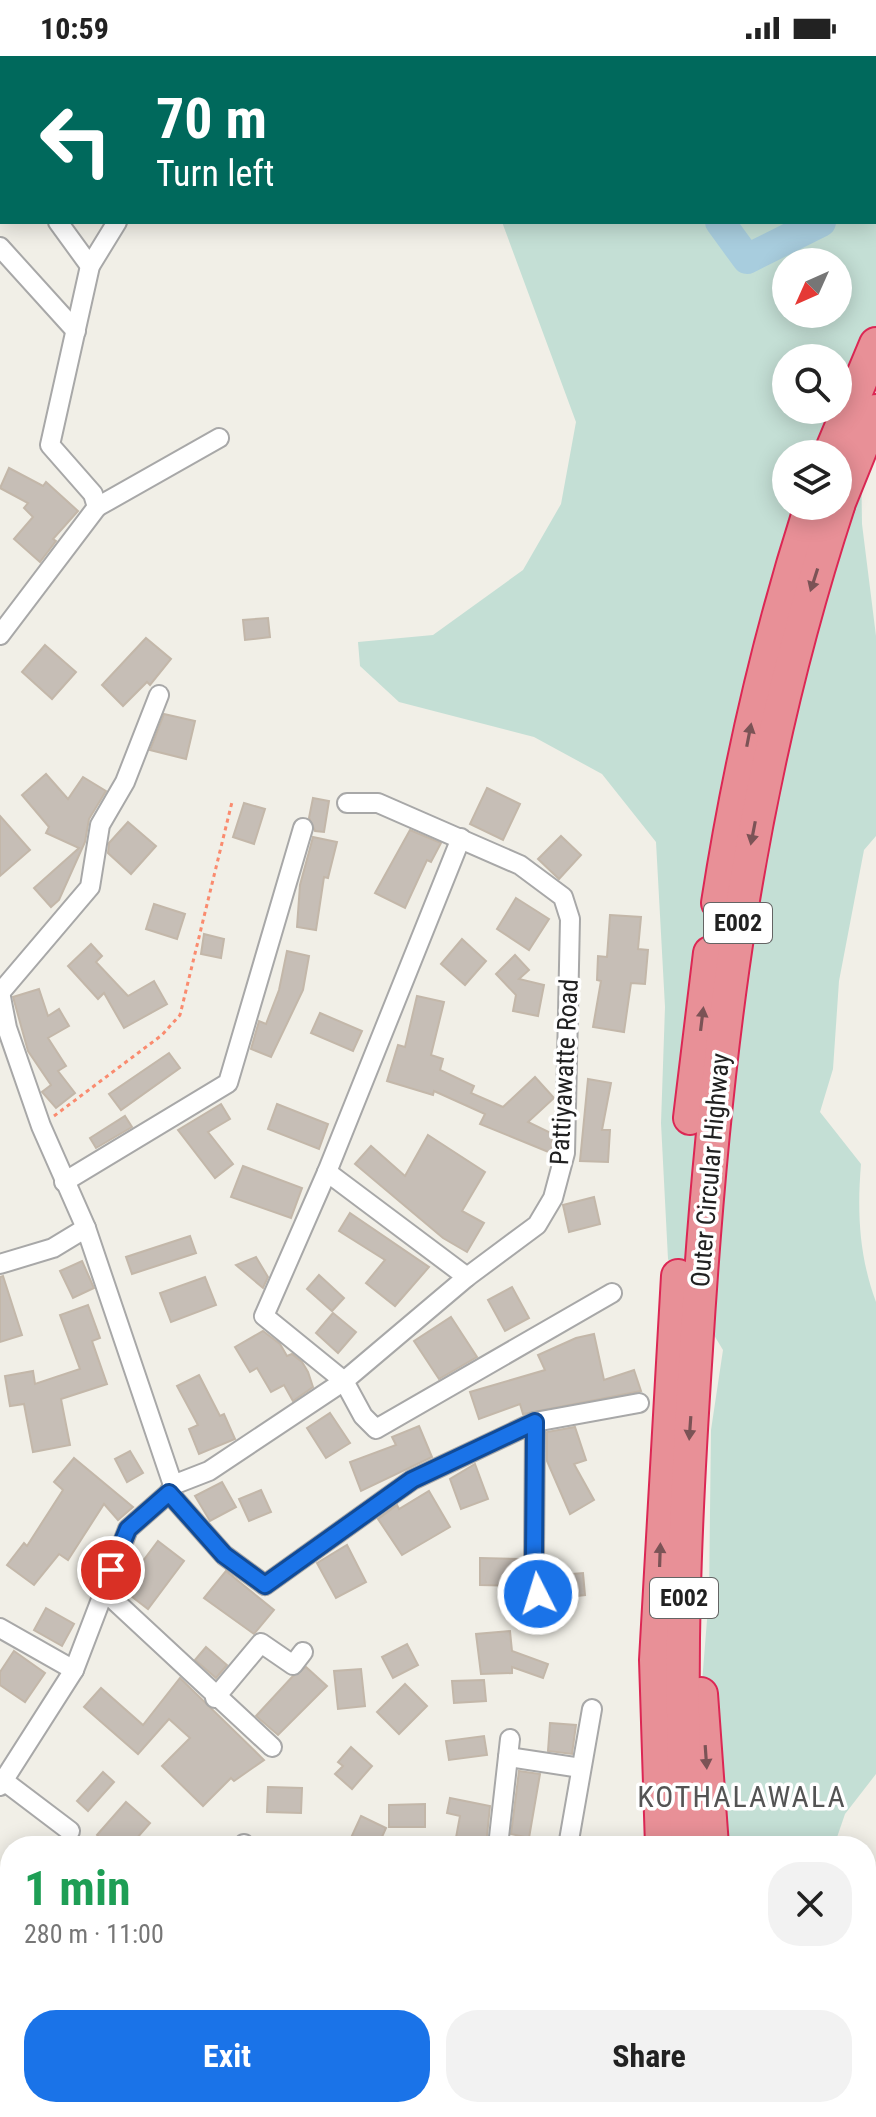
<!DOCTYPE html>
<html lang="en">
<head>
<meta charset="utf-8">
<style>
	:root { --surface:#fff; --page:#f2f2f2; --text:#222; --muted:#767676; --accent:#1a73e8 }
	body { margin:0; font-family:"Roboto Condensed",sans-serif; background:var(--page); color:var(--text); height:100vh; display:flex; flex-direction:column; font-size:30px; white-space:nowrap }
	* { box-sizing:border-box; margin:0 }
	p { font-size:26px; color:var(--muted) }
	.icon { flex:none; width:44px; height:44px; fill:none; stroke:currentColor; stroke-width:2; stroke-linecap:round; stroke-linejoin:round }
	.map { position:relative; flex:1; overflow:hidden }
	.side { position:absolute; left:0px; top:1780px; width:876px; height:282px; display:flex; flex-direction:column; background:var(--surface); border-radius:32px 32px 0 0; box-shadow:0 4px 20px #0003 }
	.side>* { flex:none }
	.top-card { position:absolute; left:0px; top:0px; width:876px; height:168px; box-shadow:0 4px 20px #0003; background:#00695c; color:#fff; overflow:hidden }
	.needle { width:52px; rotate:225deg }
	.controls { position:absolute; left:772px; top:192px; display:grid; gap:16px }
	.controls a { display:grid; place-items:center; width:80px; height:80px; border-radius:50%; background:var(--surface); box-shadow:0 4px 20px #0003; font-size:40px }
	.pin { position:absolute; display:grid; place-items:center; width:68px; height:68px; color:#fff; margin:-34px; border:4px solid #fff; border-radius:50%; box-shadow:0 2px 8px #0007 }
	.me { position:absolute; width:88px; margin:-44px; rotate:355deg; stroke-linejoin:round; filter:drop-shadow(0 0 6px #0008) }
	.turn { display:flex; align-items:center; gap:28px; height:168px; padding:0 24px; font-size:36px }
	.turn .icon { width:104px; height:104px; stroke-width:2.5 }
	.turn b { display:block; font-size:56px; line-height:68px }
	.round { display:grid; place-items:center; flex:none; width:84px; height:84px; border-radius:32px; background:var(--page) }
	.overview { display:flex; align-items:center; justify-content:space-between; height:136px; padding:0 24px }
	h1 { font-size:48px; font-weight:700; line-height:60px; color:#1e9e55 }
	.primary-button { display:flex; gap:16px; margin-top:auto; padding:16px 24px }
	.primary-button a { flex:1; height:92px; border-radius:32px; background:var(--accent); color:#fff; font-size:32px; font-weight:700; line-height:92px; text-align:center }
	.primary-button a+a { background:var(--page); color:var(--text) }
	.status { display:flex; justify-content:space-between; align-items:center; height:56px; padding:0 40px; background:var(--surface); direction:ltr }
	.status svg { height:22px; fill:currentColor }
	.map>svg:first-child { display:block }
	.wetland { fill:#c4dfd5; fill-rule:evenodd }
	.lines { fill:none; stroke-linecap:round; stroke-linejoin:round }
	.river { stroke:#a8cdde; stroke-width:30 }
	.building { fill:#c6beb6; stroke:#c3b7a9; stroke-width:2 }
	.minor-casing { stroke:#a8a8a8; stroke-width:22 }
	.motorway-casing { stroke:#dc2754; stroke-width:36 }
	.path { stroke:#fa8b6f; stroke-width:3; stroke-dasharray:4 4; stroke-linecap:butt }
	.minor { stroke:#fff; stroke-width:18 }
	.motorway { stroke:#e89097; stroke-width:32 }
	.oneway { fill:#7b5356 }
	.route-casing { stroke:#114b97; stroke-width:20 }
	.route { stroke:#1a73e8; stroke-width:14 }
	.labels { text-anchor:middle; dominant-baseline:central; stroke-width:7; stroke-linejoin:round; paint-order:stroke }
	.shield { fill:#fff; stroke:#646464; stroke-width:2 }
	.shield-label { font-size:24px; font-weight:bold; fill:#212121 }
	.street-label { font-size:26px; fill:#212121; stroke:#fff }
	.quarter-label { font-size:30px; letter-spacing:2px; fill:#545454; stroke:#fff }
</style>
</head>
<body>
<div class="status"><b>10:59</b><svg viewBox="0 0 49 12"><path d="M0 12V9h3v3zM5 12V6h3v6zM10 12V3h3v9zM15 12V0h3v12zM26 1h20v11H26zM47 4h2v5h-2z"/></svg></div>
<div class="map">
<svg width="876" height="2061" viewBox="0 0 876 2061">
	<rect width="100%" height="100%" fill="#f1efe7"/>
	<path class="wetland" d="M351 0H876V271L860 332 862 468 876 580V780L864 794 839 925 833 1013 820 1056 861 1108C857 1156 859 1200 876 1246V1718L845 1758 834 1790H689L709 1539 711 1374 723 1294 668 1203 661 1067 665 951 656 786 602 718 534 681 399 646 360 610 358 586 433 579 523 514 561 448 576 366 502 166H874V2ZM786 206H838V258H786ZM786 302H838V354H786ZM786 398H838V450H786Z"/>
	<g class="lines">
		<g class="river">
			<polyline points="606,0 607,2"/>
			<polyline points="874,128 876,124"/>
			<polyline points="720,166 747,203 821,166"/>
		</g>
	</g>
	<g class="building">
		<polygon points="9,412 43,430 46,426 78,455 53,483 56,485 40,506 14,483 33,461 24,452 28,447 0,432"/>
		<polygon points="268,562 270,581 245,584 243,564"/>
		<polygon points="146,582 171,603 150,629 147,626 123,650 102,629"/>
		<polygon points="45,589 76,616 52,643 22,616"/>
		<polygon points="164,658 195,665 186,703 150,694"/>
		<polygon points="46,718 68,743 83,721 106,735 89,763 85,786 59,844 51,851 34,832 79,792 46,777 49,771 22,739"/>
		<polygon points="487,732 520,748 503,784 470,768"/>
		<polygon points="313,742 329,745 324,776 315,775 309,762"/>
		<polygon points="244,747 265,753 254,788 233,781"/>
		<polygon points="0,760 30,794 0,820"/>
		<polygon points="128,766 156,790 131,818 108,797 109,787"/>
		<polygon points="410,774 441,787 431,806 427,804 405,852 375,837"/>
		<polygon points="561,780 581,799 559,823 538,803"/>
		<polygon points="313,781 337,786 328,822 324,821 316,874 297,871 300,829"/>
		<polygon points="516,842 549,863 529,894 497,873"/>
		<polygon points="154,848 185,858 177,883 146,873"/>
		<polygon points="610,859 641,861 638,893 648,894 645,928 631,927 624,976 593,971 601,925 597,924 598,900 607,901"/>
		<polygon points="204,878 224,883 221,902 201,898"/>
		<polygon points="462,883 486,905 465,929 441,908"/>
		<polygon points="91,888 102,900 96,906 128,940 154,925 167,948 124,972 104,937 98,943 68,910"/>
		<polygon points="287,895 309,900 303,934 271,1001 251,993 259,965 266,968 279,934"/>
		<polygon points="515,899 529,914 519,923 544,929 538,960 513,955 516,939 496,918"/>
		<polygon points="39,933 48,960 59,953 69,970 48,982 66,1010 58,1015 75,1037 56,1052 42,1036 51,1029 28,995 13,941"/>
		<polygon points="417,940 444,946 431,999 443,1003 440,1014 474,1030 471,1037 503,1051 535,1021 554,1042 528,1066 553,1078 551,1097 480,1068 485,1058 434,1035 433,1039 387,1025 398,989 405,991"/>
		<polygon points="320,957 362,975 353,995 311,977"/>
		<polygon points="169,997 180,1012 121,1054 109,1038"/>
		<polygon points="588,1023 611,1027 602,1074 610,1074 608,1106 580,1105"/>
		<polygon points="221,1048 230,1063 208,1076 233,1108 215,1122 178,1074"/>
		<polygon points="277,1048 328,1068 319,1093 268,1073"/>
		<polygon points="125,1060 132,1071 96,1092 90,1082"/>
		<polygon points="428,1079 485,1116 462,1155 484,1167 467,1196 443,1182 355,1108 371,1090 405,1120"/>
		<polygon points="243,1110 302,1132 291,1162 231,1141"/>
		<polygon points="594,1141 600,1168 569,1176 563,1149"/>
		<polygon points="350,1157 429,1211 395,1250 366,1227 385,1204 339,1175"/>
		<polygon points="190,1180 196,1197 132,1218 126,1201"/>
		<polygon points="256,1201 268,1221 263,1232 236,1209"/>
		<polygon points="82,1205 94,1232 73,1242 60,1215"/>
		<polygon points="319,1219 344,1242 332,1255 307,1233"/>
		<polygon points="3,1220 22,1279 0,1286 0,1221"/>
		<polygon points="205,1221 216,1249 171,1266 160,1237"/>
		<polygon points="512,1231 529,1262 505,1275 488,1244"/>
		<polygon points="88,1249 100,1282 92,1285 107,1328 61,1343 70,1389 33,1396 24,1348 10,1350 5,1320 33,1315 35,1328 80,1313 60,1259"/>
		<polygon points="333,1257 356,1276 338,1297 316,1277"/>
		<polygon points="451,1261 477,1301 439,1323 414,1285"/>
		<polygon points="263,1275 280,1288 287,1300 292,1298 302,1306 308,1316 313,1331 293,1345 284,1329 271,1336 257,1312 250,1316 235,1291"/>
		<polygon points="594,1278 604,1324 634,1314 641,1335 523,1358 520,1348 479,1363 470,1336 545,1314 538,1299 576,1282"/>
		<polygon points="199,1319 220,1360 224,1358 235,1383 199,1398 189,1373 198,1369 177,1330"/>
		<polygon points="330,1357 350,1387 326,1402 307,1372"/>
		<polygon points="419,1370 432,1401 361,1435 350,1406 396,1389 392,1381"/>
		<polygon points="575,1371 586,1404 574,1408 594,1444 570,1458 547,1405 547,1376"/>
		<polygon points="130,1395 143,1417 127,1426 115,1403"/>
		<polygon points="74,1402 133,1451 118,1464 104,1448 68,1504 59,1498 34,1529 7,1509 24,1487 27,1490 63,1434 54,1426"/>
		<polygon points="475,1408 488,1443 461,1453 450,1423"/>
		<polygon points="222,1426 236,1451 210,1465 195,1440"/>
		<polygon points="261,1434 271,1456 249,1465 239,1443"/>
		<polygon points="429,1435 450,1471 402,1499 378,1463 397,1449 399,1453"/>
		<polygon points="158,1485 184,1505 148,1553 122,1533"/>
		<polygon points="347,1489 366,1526 336,1542 317,1507"/>
		<polygon points="480,1502 522,1503 523,1530 480,1529"/>
		<polygon points="226,1515 274,1554 254,1578 204,1542"/>
		<polygon points="583,1517 585,1539 549,1543 548,1520"/>
		<polygon points="46,1552 74,1568 62,1590 34,1574"/>
		<polygon points="510,1575 512,1595 548,1608 543,1622 512,1611 512,1617 481,1618 476,1578"/>
		<polygon points="407,1588 418,1609 393,1622 382,1601"/>
		<polygon points="206,1591 227,1609 216,1622 195,1604"/>
		<polygon points="14,1595 45,1617 25,1646 0,1629 0,1616"/>
		<polygon points="306,1611 327,1630 278,1679 256,1660 292,1621"/>
		<polygon points="361,1613 365,1650 338,1653 334,1615"/>
		<polygon points="180,1622 264,1704 234,1725 231,1722 203,1750 162,1710 190,1682 169,1663 138,1698 84,1651 101,1632 143,1669"/>
		<polygon points="484,1624 486,1645 454,1647 452,1625"/>
		<polygon points="405,1628 427,1650 399,1678 377,1656"/>
		<polygon points="550,1667 576,1669 572,1698 548,1695"/>
		<polygon points="484,1680 487,1699 449,1704 446,1685"/>
		<polygon points="351,1691 372,1710 352,1733 335,1718 343,1710 338,1706"/>
		<polygon points="519,1715 540,1718 529,1782 511,1778"/>
		<polygon points="103,1716 114,1726 88,1755 77,1745"/>
		<polygon points="268,1731 302,1732 301,1757 267,1756"/>
		<polygon points="450,1742 490,1750 486,1790 455,1787 460,1760 447,1757"/>
		<polygon points="126,1746 150,1767 130,1790 110,1790 97,1779"/>
		<polygon points="425,1748 425,1771 389,1771 389,1749"/>
		<polygon points="361,1760 386,1772 378,1790 364,1790 350,1784"/>
	</g>
	<g class="lines">
		<defs>
			<g id="minor">
				<polyline points="18,0 19,2"/>
				<polyline points="58,166 90,210"/>
				<polyline points="0,191 76,275"/>
				<polyline points="97,451 219,382"/>
				<polyline points="0,579 97,451 93,438 50,389 90,210 117,166"/>
				<polyline points="461,782 327,1116 264,1260 344,1325 363,1360 376,1373 612,1237"/>
				<polyline points="0,936 7,972 41,1070 86,1172 173,1429 209,1415 344,1325 467,1221 537,1169 553,1142 565,1097 570,863 563,841 520,809 378,747 347,747"/>
				<polyline points="0,937 90,831 100,769 125,726 159,639"/>
				<polyline points="327,1116 467,1221"/>
				<polyline points="64,1126 228,1027 303,772"/>
				<polyline points="0,1208 53,1192 86,1172"/>
				<polyline points="535,1366 534,1506 538,1538"/>
				<polyline points="169,1437 224,1499 265,1529 412,1424 535,1366 639,1347"/>
				<polyline points="103,1534 272,1691"/>
				<polyline points="0,1572 74,1614"/>
				<polyline points="215,1642 261,1587 293,1609 303,1596"/>
				<polyline points="508,1701 581,1712"/>
				<polyline points="4,1725 70,1775"/>
				<polyline points="0,1730 74,1614 128,1473 169,1437 173,1429"/>
				<polyline points="244,1788 244,1790"/>
				<polyline points="498,1790 510,1683"/>
				<polyline points="568,1790 592,1653"/>
				<polyline points="866,2049 869,2061"/>
				<polyline points="69,2052 74,2061"/>
				<polyline points="157,2052 159,2061"/>
				<polyline points="224,2052 226,2061"/>
				<polyline points="299,2052 301,2061"/>
				<polyline points="356,2052 357,2061"/>
				<polyline points="452,2061 453,2052"/>
				<polyline points="600,2061 600,2052"/>
			</g>
			<g id="motorway">
				<polyline points="830,398 876,288"/>
				<polyline points="838,449 876,355"/>
				<path d="M718 847C739 712 769 580 811 450"/>
				<polyline points="690,1062 710,897"/>
				<polyline points="701,1638 712,1790"/>
				<polyline points="662,1790 656,1604 678,1220"/>
				<path d="M688 1790C677 1624 685 1459 696 1293 714 1000 746 731 838 450"/>
				<polyline points="676,2052 677,2061"/>
				<polyline points="704,2052 705,2061"/>
				<polyline points="739,2052 741,2061"/>
				<polyline points="621,2061 622,2052"/>
			</g>
		</defs>
		<use href="#minor" class="minor-casing"/>
		<use href="#motorway" class="motorway-casing"/>
		<polyline class="path" points="54,1060 162,979 180,959 232,746"/>
		<use href="#minor" class="minor"/>
		<use href="#motorway" class="motorway"/>
	</g>
	<defs><path id="oneway-solid" d="M-6-.8H1V-3.2L6.5 0L1 3.2V.8H-6Z" transform="scale(2)"/></defs>
	<g class="oneway">
		<use href="#oneway-solid" transform="translate(814 524) rotate(108)"/>
		<use href="#oneway-solid" transform="translate(749 679) rotate(-79)"/>
		<use href="#oneway-solid" transform="translate(753 777) rotate(101)"/>
		<use href="#oneway-solid" transform="translate(702 963) rotate(-83)"/>
		<use href="#oneway-solid" transform="translate(690 1372) rotate(94)"/>
		<use href="#oneway-solid" transform="translate(660 1499) rotate(-88)"/>
		<use href="#oneway-solid" transform="translate(706 1701) rotate(86)"/>
	</g>
	<g class="lines">
		<defs>
			<polyline id="route" points="111,1514 128,1473 169,1437 224,1499 265,1529 412,1424 535,1366 534,1506 538,1538"/>
		</defs>
		<use href="#route" class="route-casing"/>
		<use href="#route" class="route"/>
	</g>
	<g class="labels">
		<g class="shield">
			<rect x="704" y="847" width="68" height="40" rx="6"/>
			<rect x="650" y="1522" width="68" height="40" rx="6"/>
		</g>
		<g class="shield-label">
			<text x="738" y="867">E002</text>
			<text x="684" y="1542">E002</text>
		</g>
		<g class="street-label">
			<text transform="translate(564 1016) rotate(-87)">Pattiyawatte Road</text>
			<text transform="translate(710 1114) rotate(-85)">Outer Circular Highway</text>
		</g>
		<g class="quarter-label">
			<text x="742" y="1740">KOTHALAWALA</text>
		</g>
	</g>
</svg>
<div class="controls">
<a><svg class="needle" viewBox="-14 -14 28 28"><path d="M0-13l5 13h-10z" fill="#e53935"/><path d="M0 13l5-13h-10z" fill="#767676"/></svg></a>
<a><svg class="icon" aria-label="search" viewBox="0 0 24 24"><circle cx="10" cy="10" r="6"/><path d="M15 15l6 6"/></svg></a>
<a><svg class="icon" aria-label="layers" viewBox="0 0 24 24"><path d="M12 4l9 5-9 5-9-5zM3 14l9 5 9-5"/></svg></a>
</div>
<div class="pin" style="left:111px;top:1514px;background:#d93025"><svg class="icon" aria-label="arrive" viewBox="0 0 24 24"><path d="M6 21V4h12l-3 4 3 4H6"/></svg></div>
<svg class="me" style="left:538px;top:1538px" viewBox="-20 -20 40 40"><circle r="17" fill="#1a73e8" stroke="#fff" stroke-width="3"/><path d="M0-11L8 9 0 5-8 9z" fill="#fff"/></svg>
<div class="top-card">
<div class="turn"><svg class="icon" aria-label="left" viewBox="0 0 24 24"><path d="M17 20v-9H6M10 6l-5 5 5 5"/></svg><div><b>70 m</b>Turn left</div></div>
</div>
<section class="side">
<div class="overview"><div><h1>1 min</h1><p>280 m · 11:00</p></div><a class="round"><svg class="icon" aria-label="close" viewBox="0 0 24 24"><path d="M6 6l12 12M18 6L6 18"/></svg></a></div>
<div class="primary-button"><a>Exit</a><a>Share</a></div>
</section>
</div>
</body>
</html>
